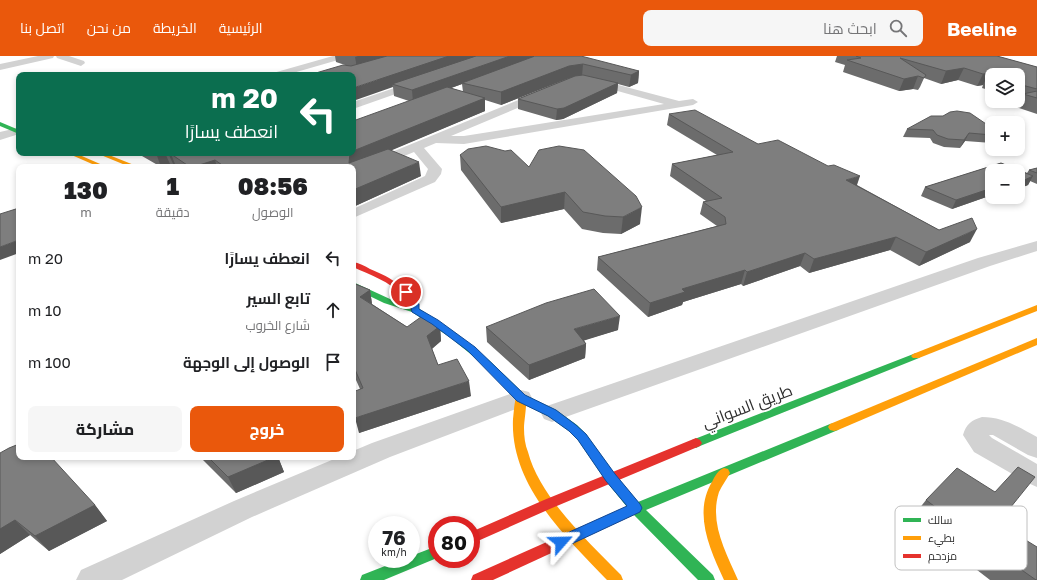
<!DOCTYPE html>
<html lang="ar">
<head>
<meta charset="utf-8">
<style>
	:root { --surface:#fff; --page:#f6f6f6; --text:#202124; --muted:#757577; --accent:#ea580c }
	body { margin:0; font-family:"Golos Text",Cairo,sans-serif; background:var(--page); color:var(--text); direction:rtl; height:100vh; display:flex; flex-direction:column; font-size:15px; white-space:nowrap }
	* { box-sizing:border-box; margin:0 }
	p { font-size:13px; color:var(--muted) }
	.icon { flex:none; width:22px; height:22px; fill:none; stroke:currentColor; stroke-width:2; stroke-linecap:round; stroke-linejoin:round }
	.map { position:relative; flex:1; overflow:hidden; direction:ltr }
	.drawer { position:absolute; left:16px; top:108px; width:340px; height:296px; display:flex; flex-direction:column; background:var(--surface); border-radius:8px; box-shadow:0 2px 6px #0003; direction:rtl }
	.drawer>* { flex:none }
	.banner { position:absolute; left:16px; top:16px; width:340px; height:84px; border-radius:8px; box-shadow:0 2px 6px #0003; direction:rtl; background:#0b6e4f; color:#fff; overflow:hidden }
	.buttons { position:absolute; left:985px; top:12px; display:grid; gap:8px }
	.buttons a { display:grid; place-items:center; width:40px; height:40px; border-radius:8px; background:var(--surface); box-shadow:0 2px 6px #0003; font-size:20px }
	.speed { position:absolute; left:368px; top:460px; display:flex; gap:8px; font-size:20px; font-weight:700; text-align:center }
	.speed>* { display:grid; place-content:center; width:52px; height:52px; border-radius:50%; background:var(--surface); box-shadow:0 2px 6px #0003; line-height:1 }
	.speed small { font-size:10px; font-weight:400 }
	.speed .limit { border:6px solid #d22; background:#fff; color:#111 }
	.pin { position:absolute; display:grid; place-items:center; width:34px; height:34px; color:#fff; margin:-17px; border:2px solid #fff; border-radius:50%; box-shadow:0 1px 4px #0007 }
	.me { position:absolute; width:44px; margin:-22px; rotate:65deg; stroke-linejoin:round; filter:drop-shadow(0 0 3px #0008) }
	.turn { display:flex; align-items:center; gap:14px; height:84px; padding:0 12px; font-size:18px }
	.turn .icon { width:52px; height:52px; stroke-width:2.5 }
	.turn b { display:block; font-size:28px; line-height:34px }
	.eta { display:flex; justify-content:space-evenly; align-items:center; height:68px; text-align:center }
	.eta b { font-size:24px; font-weight:800; line-height:28px }
	.action { display:flex; gap:8px; margin-top:auto; padding:8px 12px }
	.action a { flex:1; height:46px; border-radius:8px; background:var(--accent); color:#fff; font-size:16px; font-weight:800; line-height:46px; text-align:center }
	.action a+a { background:var(--page); color:var(--text) }
	ul { padding:0; list-style:none }
	li { display:flex; align-items:center; gap:12px; height:52px; padding:0 12px }
	li div { flex:1 }
	li b { display:block; font-size:15px }
	li em { font-style:normal }
	header { display:flex; align-items:center; gap:24px; box-sizing:border-box; height:56px; padding:0 20px; background:var(--accent); color:#fff }
	header strong { font-size:19px }
	nav { display:flex; gap:22px; margin-inline-start:auto; font-size:14px }
	.search { width:280px; height:36px; background:var(--page); display:flex; align-items:center; gap:10px; box-sizing:border-box; padding:0 14px; border-radius:8px; color:var(--muted); font-size:15px }
	.map>svg:first-child { display:block }
	.lines { fill:none; stroke-linecap:round; stroke-linejoin:round }
	.street { fill:#d2d2d2; fill-rule:evenodd }
	.fast { fill:#30b455; fill-rule:evenodd }
	.slow { fill:#ff9f0a; fill-rule:evenodd }
	.jam { fill:#e5322d; fill-rule:evenodd }
	.wall { fill:#6c6c6c; fill-rule:evenodd }
	.shaded-wall { fill:#585858 }
	.building { fill:#7e7e7e; stroke:#585858 }
	.route { fill:#1a73e8; stroke:#114b97 }
	.labels { text-anchor:middle; dominant-baseline:central; stroke-width:4; stroke-linejoin:round; paint-order:stroke }
	.near-street-label { font-size:16px; fill:#2d2d2d; stroke:#fff }
	.key { fill:#fff; stroke:#c0c0c0; stroke-width:1 }
	.key-label { font-size:11px; fill:#2d2d2d }
</style>
</head>
<body>
<header>
<strong>Beeline</strong>
<div class="search"><svg class="icon" aria-label="search" viewBox="0 0 24 24"><circle cx="10" cy="10" r="6"/><path d="M15 15l6 6"/></svg>ابحث هنا</div>
<nav><a>الرئيسية</a><a>الخريطة</a><a>من نحن</a><a>اتصل بنا</a></nav>
</header>
<div class="map">
<svg width="1037" height="524" viewBox="0 0 1037 524">
	<rect width="100%" height="100%" fill="#fff"/>
	<g class="lines">
		<g class="street">
			<polygon points="38,0 54,0 53,2 0,14 0,8"/>
			<polygon points="56,0 69,0 84,5 85,7 81,10 57,2"/>
			<polygon points="333,0 346,0 345,2 286,19 271,19 273,17"/>
			<polygon points="592,22 679,45 693,43 698,46 693,49 464,88 436,87 424,92 442,113 441,118 435,126 353,162 353,153 425,120 428,113 414,96 353,121 353,112 538,36 546,36 547,38 546,40 451,80 464,80 664,48 589,27 587,25 589,23"/>
			<polygon points="418,24 423,27 421,29 353,53 353,46"/>
			<polygon points="17,72 19,72 19,78 0,84 0,76"/>
			<polygon points="1037,185 1037,195 990,210 560,363 552,366 544,363 541,357 544,351 978,202"/>
			<polygon points="521,334 529,336 532,342 529,348 390,401 252,461 122,524 76,524 81,514 234,445 339,401 353,401 353,395 372,387"/>
			<path d="M982 361C1003 361 1019 371 1037 381V402L1028 399 993 379H989L992 382 1037 408V431L1028 427 974 396 963 379C966 368 972 364 982 361Z"/>
		</g>
		<g class="fast">
			<polygon points="0,66 19,74 19,78 0,70"/>
			<polygon points="353,226 390,243 418,252 457,278 491,306 525,339 556,354 577,369 586,378 614,417 638,446 830,368 834,367 838,368 840,371 838,374 646,454 713,519 715,524 698,524 634,459 628,458 626,454 627,451 606,425 578,384 569,375 548,360 517,345 485,310 451,282 412,256 384,247 353,232"/>
			<polygon points="916,297 919,298 921,300 919,302 700,390 696,392 692,390 690,387 692,384"/>
			<polygon points="437,490 437,502 384,524 360,524 362,519 403,503 411,503 411,500"/>
		</g>
		<g class="slow">
			<polygon points="67,97 75,97 107,111 99,111"/>
			<polygon points="96,97 104,97 139,111 130,111"/>
			<polygon points="1037,249 1037,255 919,302 913,302 911,300 913,298"/>
			<polygon points="1037,282 1037,289 838,374 834,375 830,374 828,371 830,368"/>
			<path d="M521 338 525 339C528 345 524 364 524 372 524 380 525 389 528 396 540 442 589 486 621 519L623 524H607C565 480 510 429 513 363 514 356 514 346 517 339Z"/>
			<path d="M724 412 728 413 730 417C727 423 722 429 719 436 709 467 726 496 738 524H724C710 494 693 457 712 426 715 420 718 414 724 412Z"/>
		</g>
		<g class="jam">
			<path d="M353 206C359 207 365 210 370 213 392 222 409 232 419 254L418 256H412C409 250 407 244 402 240 390 225 370 219 353 211Z"/>
			<polygon points="696,382 700,384 702,387 700,390 552,452 471,488 471,476 544,444"/>
			<polygon points="632,448 636,450 638,454 636,458 493,524 471,524 473,519"/>
		</g>
	</g>
	<g class="wall">
		<path d="M335 0H534V1L639 15 638 27 629 31 618 28 617 37 563 63 556 64 518 53V43L571 21 501 49 485 44V55L391 94 421 120 353 151V111H176L175 108 174 110 170 108 161 111 142 100 141 97H353L409 45 394 40 393 31 348 10 336 6ZM462 28 463 36 451 32Z"/>
		<polygon points="837,0 997,0 1037,11 1037,58 1016,51 1020,43 1018,43 1018,19 992,19 992,35 982,32 983,29 977,30 958,24 941,28 924,22 920,31 918,34 913,33 899,35 843,16 845,9 835,6"/>
		<polygon points="669,58 758,88 857,129 939,174 970,186 919,210 890,194 809,217 800,210 743,230 741,228 683,246 682,249 648,261 597,214 598,201 717,170 700,158 703,146 706,145 670,120 672,108 717,99 667,69"/>
		<polygon points="992,72 992,87 965,85 960,92 944,91 933,87 930,82 903,81 907,73"/>
		<polygon points="460,99 529,111 640,168 621,178 603,177 582,173 564,153 501,167 461,114"/>
		<polygon points="1001,107 1027,117 1029,114 1037,112 1037,128 1030,125 1028,129 1018,133 1018,115 992,115 992,139 952,153 921,140 925,131"/>
		<polygon points="353,227 370,234 372,248 407,271 440,270 441,285 432,293 438,309 471,340 359,377 360,333 356,324 353,322"/>
		<polygon points="486,271 618,274 584,284 586,288 585,302 529,324 487,286"/>
		<polygon points="0,397 95,449 107,465 49,495 30,479 0,498"/>
		<polygon points="200,401 278,401 284,416 236,437"/>
		<polygon points="926,444 998,467 1037,524 990,524 911,463"/>
	</g>
	<g class="shaded-wall">
		<polygon points="358,0 397,0 357,12 355,1"/>
		<polygon points="449,0 482,0 392,28 393,31 353,45 353,32"/>
		<polygon points="510,0 534,0 534,2 462,27 462,28 413,46 412,34"/>
		<polygon points="583,8 582,20 569,22 501,49 501,36 569,10"/>
		<polygon points="964,12 958,24 941,28 946,15"/>
		<polygon points="639,15 638,27 629,31 631,19"/>
		<polygon points="995,16 988,19 983,29 977,30 983,18"/>
		<polygon points="918,20 913,33 899,35 904,23"/>
		<polygon points="618,27 617,37 563,63 556,64 557,53"/>
		<polygon points="485,42 485,55 352,111 349,107 350,97 353,97 353,95"/>
		<polygon points="969,77 965,85 960,92 964,84"/>
		<polygon points="156,97 165,97 170,108 161,111"/>
		<polygon points="168,97 204,97 181,105 171,98 175,108 174,110"/>
		<polygon points="241,97 275,97 248,107"/>
		<polygon points="215,104 217,111 193,111"/>
		<polygon points="419,106 421,120 353,151 353,134"/>
		<polygon points="860,120 856,132 846,124"/>
		<polygon points="1033,120 1028,129 1018,133 1018,127"/>
		<polygon points="992,132 992,139 952,153 956,144"/>
		<polygon points="565,136 564,153 501,167 501,151"/>
		<polygon points="642,151 640,168 621,178 623,161"/>
		<polygon points="977,173 970,186 919,210 926,196"/>
		<polygon points="896,181 890,194 809,217 814,203"/>
		<polygon points="19,184 19,197 0,204 0,191"/>
		<polygon points="805,197 800,210 743,230 747,216"/>
		<polygon points="745,214 741,228 683,246 682,249 648,261 650,247 682,233"/>
		<polygon points="370,234 372,248 360,241"/>
		<polygon points="620,260 618,274 573,288 574,273"/>
		<polygon points="440,270 441,285 429,295 427,280"/>
		<polygon points="586,288 585,302 529,324 529,309"/>
		<polygon points="469,325 471,340 359,377 355,362"/>
		<polygon points="275,401 278,401 284,416 236,437 228,421"/>
		<polygon points="95,449 107,465 49,495 35,480"/>
		<polygon points="15,464 30,479 0,498 0,473"/>
	</g>
	<g class="building">
		<polygon points="387,0 449,0 353,32 353,19 309,19 343,9 351,10"/>
		<polygon points="476,0 510,0 412,34 392,28"/>
		<polygon points="535,0 581,0 639,15 631,19 583,8 569,10 501,36 462,27"/>
		<polygon points="856,0 997,0 1037,11 1037,33 1018,28 1018,19 992,19 992,20 988,19 995,16 983,18 964,12 946,15 900,2 926,19 924,22 918,20 904,23 847,4 861,2"/>
		<polygon points="583,19 618,27 564,52 557,53 518,43 575,20"/>
		<polygon points="447,31 485,42 353,95 353,65"/>
		<polygon points="1037,35 1037,42 1023,38"/>
		<polygon points="695,54 758,88 778,84 828,110 834,109 860,120 846,124 939,174 972,162 977,173 926,196 896,181 814,203 805,197 747,216 745,214 682,233 685,236 650,247 598,201 726,168 725,161 703,146 722,142 672,108 733,96 669,58"/>
		<polygon points="957,55 970,57 992,72 992,79 969,77 964,84 948,83 937,79 933,74 907,73 931,60 943,60 950,56"/>
		<polygon points="486,90 505,95 511,94 529,111 539,94 559,90 584,94 636,140 642,151 623,161 605,160 583,156 565,136 501,151 460,99 468,93"/>
		<polygon points="388,93 419,106 353,134 353,111 225,111 215,104 193,111 190,111 171,98 188,98 191,97 241,97 261,98 264,97 350,97 349,107"/>
		<polygon points="1001,107 1033,120 1018,127 1018,115 992,115 992,132 956,144 925,131"/>
		<polygon points="1037,112 1037,117 1029,114"/>
		<polygon points="19,152 19,184 0,191 0,158"/>
		<polygon points="353,227 370,234 360,241 407,271 425,258 440,270 427,280 438,309 457,303 469,325 355,362 353,352 353,336 363,332 353,309"/>
		<polygon points="594,233 620,260 574,273 586,288 529,309 486,271 546,247"/>
		<polygon points="19,388 19,401 51,401 95,449 35,480 15,464 0,473 0,397 9,392"/>
		<polygon points="208,401 275,401 228,421"/>
		<polygon points="1018,411 1035,421 998,467 1037,491 1037,524 1036,524 986,489 926,444 957,412 995,436"/>
	</g>
	<polygon class="route" points="406,233 409,234 419,248 419,253 438,264 475,291 525,339 556,354 576,369 586,378 615,418 640,448 642,452 640,456 565,491 561,492 556,491 554,486 556,482 627,450 606,425 578,384 569,375 548,360 517,345 468,295 432,268 412,256 410,248 401,236"/>
	<g class="labels">
		<g class="near-street-label">
			<text transform="translate(747 350) rotate(-21)">طريق السواني</text>
		</g>
	</g>
	<rect x="895" y="450" width="132" height="64" rx="6" class="key"/>
	<rect x="903" y="462" width="18" height="4" fill="#30b455"/>
	<rect x="903" y="480" width="18" height="4" fill="#ff9f0a"/>
	<rect x="903" y="498" width="18" height="4" fill="#e5322d"/>
	<g class="key-label">
		<text x="928" y="468">سالك</text>
		<text x="928" y="486">بطيء</text>
		<text x="928" y="504">مزدحم</text>
	</g>
</svg>
<div class="buttons">
<a><svg class="icon" aria-label="layers" viewBox="0 0 24 24"><path d="M12 4l9 5-9 5-9-5zM3 14l9 5 9-5"/></svg></a>
<a>+</a>
<a>−</a>
</div>
<div class="speed"><div>76<small>km/h</small></div><div class="limit">80</div></div>
<div class="pin" style="left:406px;top:236px;background:#d93025"><svg class="icon" aria-label="arrive" viewBox="0 0 24 24"><path d="M6 21V4h12l-3 4 3 4H6"/></svg></div>
<svg class="me" style="left:561px;top:486px" viewBox="-20 -20 40 40"><path d="M0-17L14 15 0 8-14 15z" fill="#1a73e8" stroke="#fff" stroke-width="4"/></svg>
<div class="banner">
<div class="turn"><svg class="icon" aria-label="left" viewBox="0 0 24 24"><path d="M17 20v-9H6M10 6l-5 5 5 5"/></svg><div><b>20 m</b>انعطف يسارًا</div></div>
</div>
<section class="drawer">
<div class="eta">
<div><b>08:56</b><p>الوصول</p></div>
<div><b>1</b><p>دقيقة</p></div>
<div><b>130</b><p>m</p></div>
</div>
<ul>
<li><svg class="icon" aria-label="left" viewBox="0 0 24 24"><path d="M17 20v-9H6M10 6l-5 5 5 5"/></svg><div><b>انعطف يسارًا</b></div><em>20 m</em></li>
<li><svg class="icon" aria-label="ahead" viewBox="0 0 24 24"><path d="M12 20V5M6 11l6-6 6 6"/></svg><div><b>تابع السير</b><p>شارع الخروب</p></div><em>10 m</em></li>
<li><svg class="icon" aria-label="arrive" viewBox="0 0 24 24"><path d="M6 21V4h12l-3 4 3 4H6"/></svg><div><b>الوصول إلى الوجهة</b></div><em>100 m</em></li>
</ul>
<div class="action"><a>خروج</a><a>مشاركة</a></div>
</section>
</div>
</body>
</html>
